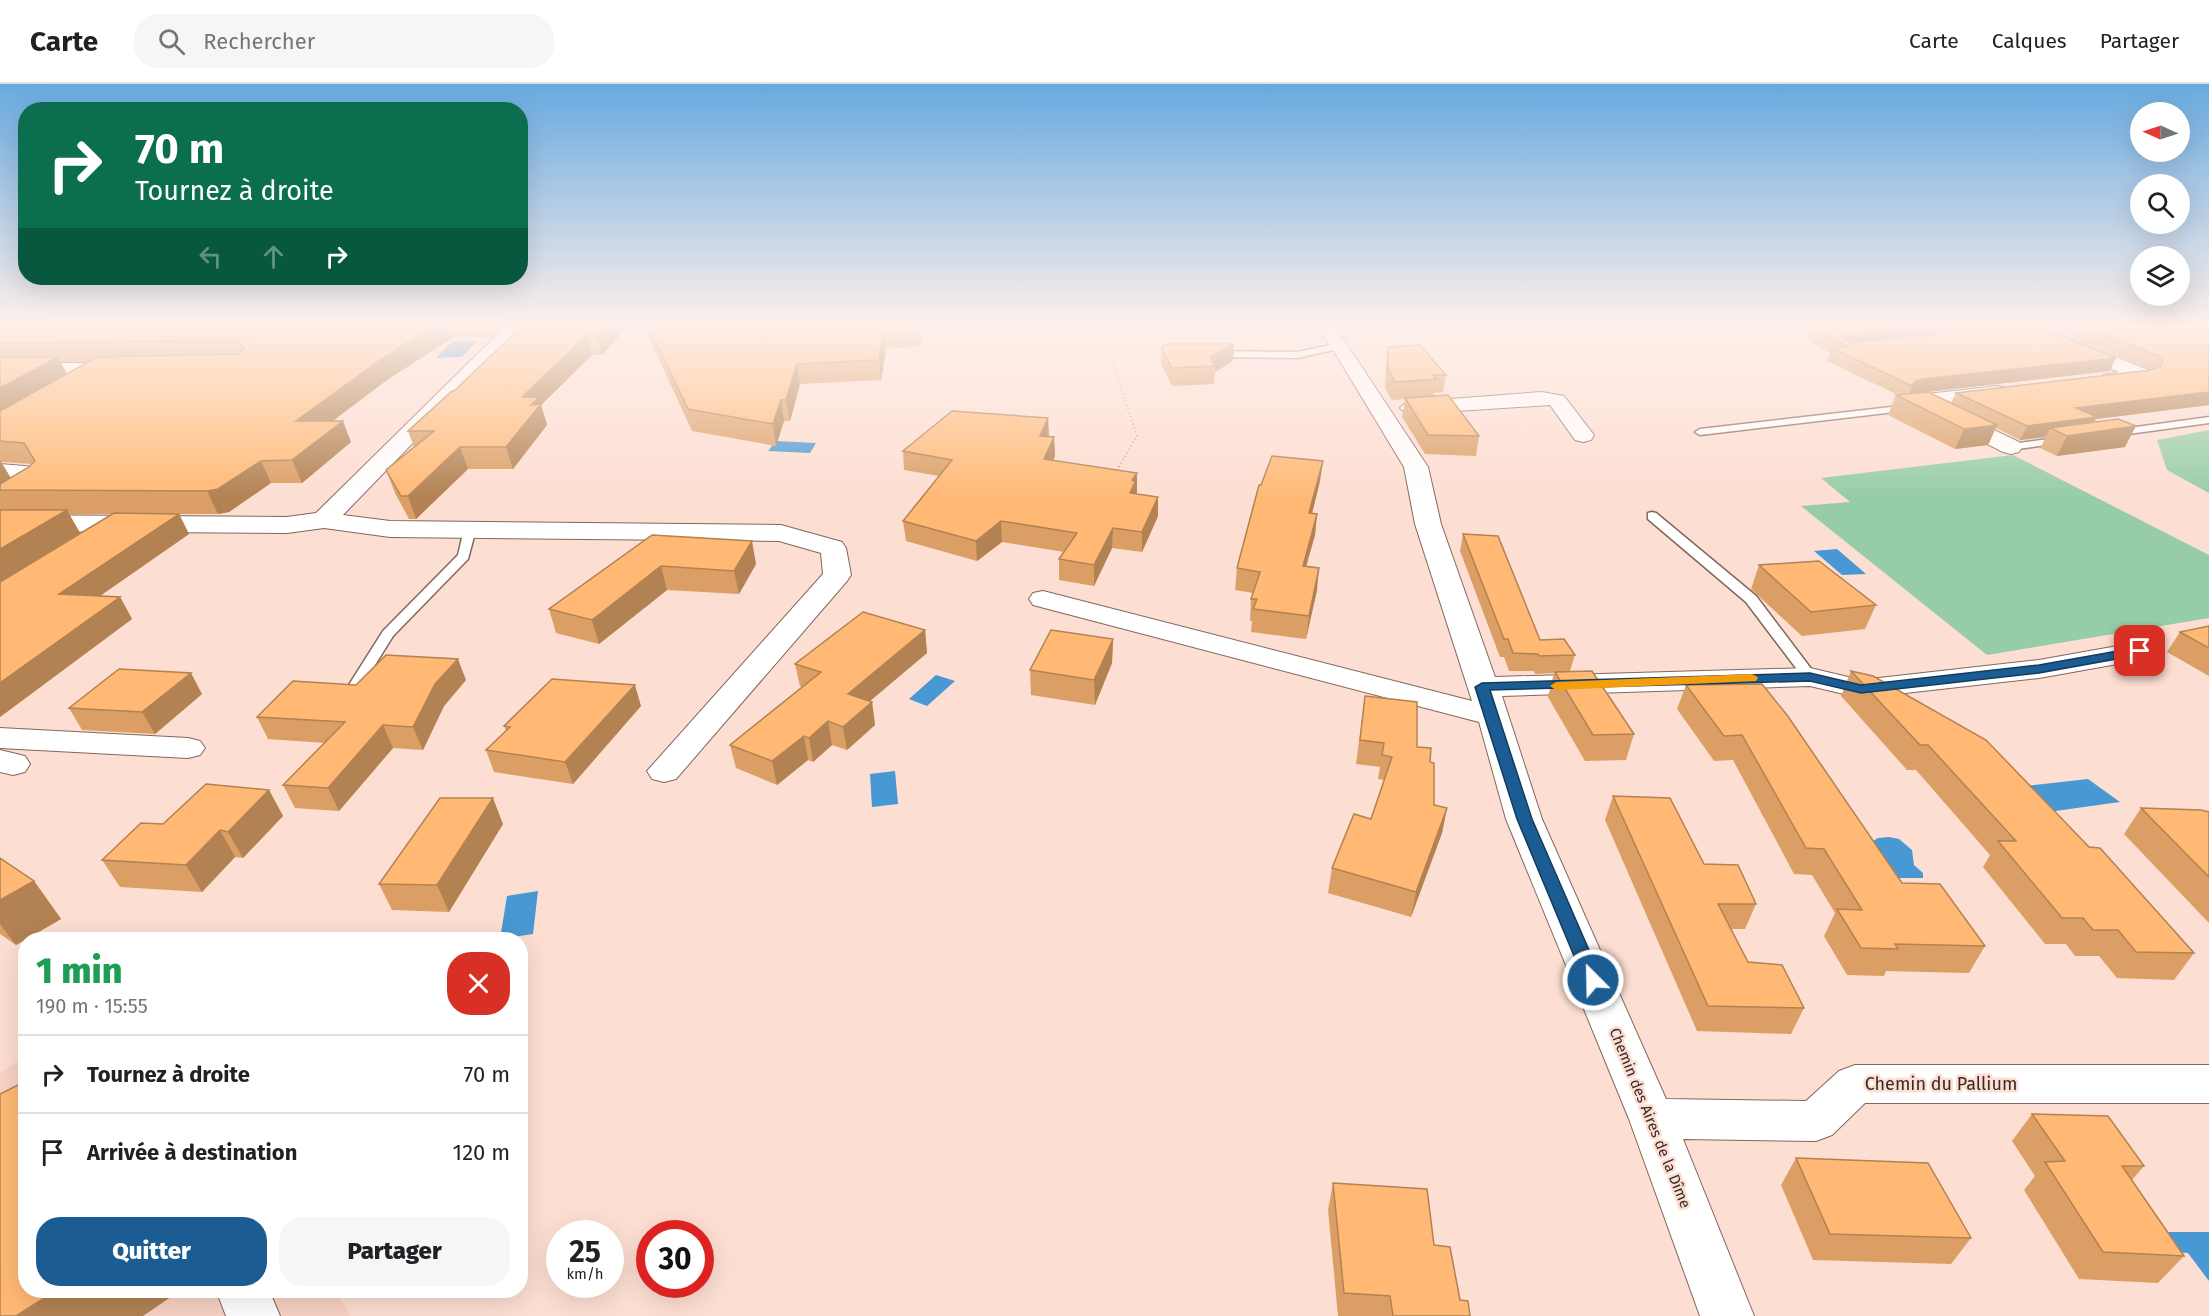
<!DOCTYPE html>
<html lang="fr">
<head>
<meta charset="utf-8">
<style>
	:root { --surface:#fff; --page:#f6f6f6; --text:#202124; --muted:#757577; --line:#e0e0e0; --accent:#1b5d92 }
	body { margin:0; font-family:"Fira Sans",sans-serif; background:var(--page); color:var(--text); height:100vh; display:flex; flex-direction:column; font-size:22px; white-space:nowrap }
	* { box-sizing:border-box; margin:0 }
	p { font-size:20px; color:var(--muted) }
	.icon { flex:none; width:33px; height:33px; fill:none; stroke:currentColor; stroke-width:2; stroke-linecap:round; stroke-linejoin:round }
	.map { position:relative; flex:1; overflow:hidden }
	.drawer { position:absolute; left:18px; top:848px; width:510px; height:366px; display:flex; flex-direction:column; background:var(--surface); border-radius:24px; box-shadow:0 6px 24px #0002 }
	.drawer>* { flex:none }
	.banner { position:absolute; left:18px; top:18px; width:510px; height:183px; border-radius:24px; box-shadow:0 6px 24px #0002; background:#0b6e4f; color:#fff; overflow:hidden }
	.needle { width:39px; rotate:273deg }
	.buttons { position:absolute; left:2130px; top:18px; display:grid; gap:12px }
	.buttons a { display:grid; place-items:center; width:60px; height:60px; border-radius:50%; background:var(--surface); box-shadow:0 6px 24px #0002; font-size:30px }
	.speed { position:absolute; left:546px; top:1136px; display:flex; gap:12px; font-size:30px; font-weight:700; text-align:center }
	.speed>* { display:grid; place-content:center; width:78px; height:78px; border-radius:50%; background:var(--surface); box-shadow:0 6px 24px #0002; line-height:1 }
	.speed small { font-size:15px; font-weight:400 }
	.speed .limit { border:9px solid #d22; background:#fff; color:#111 }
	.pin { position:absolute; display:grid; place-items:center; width:51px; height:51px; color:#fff; margin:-26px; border-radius:12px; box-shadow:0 3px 9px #0006 }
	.me { position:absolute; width:66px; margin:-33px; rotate:337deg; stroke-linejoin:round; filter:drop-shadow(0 0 4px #0008) }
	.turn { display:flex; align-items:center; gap:21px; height:126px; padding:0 18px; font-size:27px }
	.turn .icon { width:78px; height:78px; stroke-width:2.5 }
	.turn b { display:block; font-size:42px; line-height:51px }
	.lanes { display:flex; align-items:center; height:57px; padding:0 18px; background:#0003; justify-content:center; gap:30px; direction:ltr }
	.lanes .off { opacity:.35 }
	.round { display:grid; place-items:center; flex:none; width:63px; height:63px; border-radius:24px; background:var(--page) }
	.summary { display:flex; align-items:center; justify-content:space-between; height:102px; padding:0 18px }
	h1 { font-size:36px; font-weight:800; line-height:45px; color:#1e9e55 }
	.button { display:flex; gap:12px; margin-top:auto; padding:12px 18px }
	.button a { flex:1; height:69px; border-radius:24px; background:var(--accent); color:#fff; font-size:24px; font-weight:800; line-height:69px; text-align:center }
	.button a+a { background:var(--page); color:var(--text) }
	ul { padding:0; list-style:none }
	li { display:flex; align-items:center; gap:18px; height:78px; padding:0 18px; border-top:2px solid var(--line) }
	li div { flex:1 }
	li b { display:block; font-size:22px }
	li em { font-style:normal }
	header { display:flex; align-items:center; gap:36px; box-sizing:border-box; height:84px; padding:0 30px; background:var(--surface); border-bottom:2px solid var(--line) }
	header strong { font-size:28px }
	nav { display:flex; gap:33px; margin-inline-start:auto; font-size:21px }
	.search { width:420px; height:54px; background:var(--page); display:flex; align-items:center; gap:15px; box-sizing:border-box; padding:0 21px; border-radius:24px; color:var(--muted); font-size:22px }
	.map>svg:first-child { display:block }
	.built { fill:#f8d2c3 }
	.green { fill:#96cda8 }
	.water { fill:#4898d3 }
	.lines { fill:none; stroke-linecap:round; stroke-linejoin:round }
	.lane-casing { stroke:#82675d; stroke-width:3 }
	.street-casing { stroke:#82675d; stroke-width:2 }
	.path { stroke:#b9a097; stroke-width:2; stroke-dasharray:1 3; stroke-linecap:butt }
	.lane { fill:#fff; fill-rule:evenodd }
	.street { fill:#fff; fill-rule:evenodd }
	.wall { fill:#db9f65; fill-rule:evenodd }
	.shaded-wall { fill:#b28252 }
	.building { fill:#ffb975; stroke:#b28252; stroke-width:1.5 }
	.route { fill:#1b5d92; stroke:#123c5f; stroke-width:1.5 }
	.slow { fill:#f59e0b }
	.labels { text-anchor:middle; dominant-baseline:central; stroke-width:5; stroke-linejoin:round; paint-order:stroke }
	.street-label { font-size:15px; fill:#372b27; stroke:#fdded2 }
	.near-street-label { font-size:18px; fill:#372b27; stroke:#fdded2 }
</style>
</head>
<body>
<header>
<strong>Carte</strong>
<div class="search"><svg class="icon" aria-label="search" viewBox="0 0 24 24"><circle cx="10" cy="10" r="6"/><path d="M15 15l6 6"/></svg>Rechercher</div>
<nav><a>Carte</a><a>Calques</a><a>Partager</a></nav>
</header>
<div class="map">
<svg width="2209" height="1232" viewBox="0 0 2209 1232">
	<rect width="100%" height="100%" fill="#fdded2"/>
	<polygon class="built" points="25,973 26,1206 334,1206 351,1232 0,1232 0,989"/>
	<g class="green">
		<polygon points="2209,346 2209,409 2167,386 2157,356"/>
		<polygon points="2013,371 2209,471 2209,534 1987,571 1801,422 1850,418 1821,394"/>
	</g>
	<g class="water">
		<polygon points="453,257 477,257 462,273 436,274"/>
		<polygon points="776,357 816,359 810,369 768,367"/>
		<polygon points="1837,465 1866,490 1842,491 1814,467"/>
		<polygon points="936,591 955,597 927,622 909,615"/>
		<polygon points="895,687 898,720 872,723 870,690"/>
		<polygon points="2088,695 2120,718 2055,727 2025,702"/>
		<polygon points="1889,753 1899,755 1912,766 1914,781 1923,789 1923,794 1898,794 1873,757 1878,754"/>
		<polygon points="538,807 533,850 500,855 507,812"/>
		<polygon points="2161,1148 2209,1148 2209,1197 2188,1169 2175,1168"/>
	</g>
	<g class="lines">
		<defs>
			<g id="lane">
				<polygon points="1340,259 1343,260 1343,264 1297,274 1212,273 1207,270 1212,267 1297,268"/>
				<polygon points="1908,321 1913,324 1912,326 1700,351 1695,348 1700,345"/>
				<polygon points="2209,333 2209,339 2114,352 2109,349 2114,346"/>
				<polygon points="2063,353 2067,354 2067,358 2011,366 2006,363 2011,360"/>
				<polygon points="1652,428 1656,429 1756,512 1815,590 1817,593 1815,596 1805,596 1746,518 1648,435 1648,429"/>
				<polygon points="470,441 476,445 468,475 393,552 352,618 342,618 340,615 383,547 458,471 464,445"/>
			</g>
			<g id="street">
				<polygon points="507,241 527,241 343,431 390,437 781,441 842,458 846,464 851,491 847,497 676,695 664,698 652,695 647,687 823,490 821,469 779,457 390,453 324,444 287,449 0,447 0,431 287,433 316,429"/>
				<polygon points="1315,241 1334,241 1428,383 1441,440 1495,593 1810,584 1861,596 2039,576 2140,558 2151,561 2155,567 2151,573 2140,576 2039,594 1861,614 1810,602 1502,612 1542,735 1666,1015 1806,1017 1839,987 1855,981 2209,981 2209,1019 1865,1019 1832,1051 1816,1057 1683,1055 1754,1232 1700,1232 1629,1035 1506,735 1479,638 1033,521 1029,515 1033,509 1043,507 1472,617 1415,440 1404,383 1332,264"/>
				<path d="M2009 241H2036L2151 287 2154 291 2151 295C2137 299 2117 303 2103 299L2100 295 2103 291 2119 288 2012 245Z"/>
				<polygon points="22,279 102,279 109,281 112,285 109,289 102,291 15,289 12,285 15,281"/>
				<polygon points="1998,302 2005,304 2008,308 2005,312 1942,321 2019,358 2022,363 2019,368 2011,370 2003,368 1911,321 1908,317 1911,313 1918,311"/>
				<polygon points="1542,308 1564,312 1594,351 1591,356 1583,358 1575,356 1550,321 1411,330 1404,328 1400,324 1404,320 1411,318"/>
				<path d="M0 380 36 383 45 399C36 412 17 421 2 417L0 410 20 397 0 394Z"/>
				<polygon points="0,644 188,654 200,657 205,664 200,671 188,674 0,664"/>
				<polygon points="0,666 25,672 30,680 25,688 13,691 0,688"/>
				<polygon points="216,1206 269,1206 280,1232 226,1232"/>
			</g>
		</defs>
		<use href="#lane" class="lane-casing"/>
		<use href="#street" class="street-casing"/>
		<polyline class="path" points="1100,241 1137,352 1115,390"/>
		<use href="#lane" class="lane"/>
		<use href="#street" class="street"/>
	</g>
	<g class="wall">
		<path d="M0 241H504L492 253 452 254 387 296 333 337 351 358 302 399H271L229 428 218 430H179L189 450 100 512 120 513 132 535 0 633ZM61 278H89L67 290ZM1 378 32 380 29 383 11 394ZM69 430H112L80 449Z"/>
		<polygon points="516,241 630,241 602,271 592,271 541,321 547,341 513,385 468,385 416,435 409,435 395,409 386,386 414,363 408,347 454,307 518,247"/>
		<polygon points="643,241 919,241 922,262 886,265 881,296 800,300 790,337 784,337 776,362 692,347"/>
		<polygon points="1808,241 2011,241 2010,243 2110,287 1917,309 1951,319 1956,309 2152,286 2043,241 2209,241 2209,321 2096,335 2094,338 2125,363 2057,372 2040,364 2046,353 2020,356 1996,344 1988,361 1955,365 1888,331 1896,311 1898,311 1827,277 1830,269 1806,255 1809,246 1807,245"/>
		<polygon points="1234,260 1233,277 1215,288 1214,300 1172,302 1161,280 1161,263"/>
		<polygon points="1388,263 1446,291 1443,308 1434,309 1433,312 1479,352 1476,372 1425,370 1402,333 1405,315 1392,316 1385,304 1386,280"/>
		<polygon points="1049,352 1049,353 1054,353 1055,372 1053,376 1137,408 1136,409 1158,432 1142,468 1112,464 1094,502 1059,496 1059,475 1064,468 1002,458 977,477 906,457 903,437 939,392 904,386 903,367"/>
		<polygon points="1320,397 1312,429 1317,430 1315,451 1306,482 1317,506 1306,555 1251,548 1252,537 1250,537 1251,515 1253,509 1235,506 1237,484"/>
		<polygon points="1463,450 1540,556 1575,571 1570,587 1634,650 1626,676 1585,677 1548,613 1554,589 1535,590 1534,587 1509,587 1504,573 1500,573 1460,467"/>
		<polygon points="652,451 756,480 739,510 667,506 599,560 556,549 549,525"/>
		<polygon points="1759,481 1876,521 1865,545 1802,552 1751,505"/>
		<polygon points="2209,542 2209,592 2167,568 2180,548"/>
		<polygon points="925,546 927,569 870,617 872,618 875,641 847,666 832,661 813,678 808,676 777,701 736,684 730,661 802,603 800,602 795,580"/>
		<polygon points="1113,555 1112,579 1095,621 1031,611 1030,586"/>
		<polygon points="1851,587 2089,763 2194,869 2174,896 2117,894 2099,872 2075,872 2066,860 2045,860 1983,783 1990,771 1916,686 1907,686 1841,612"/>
		<polygon points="466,596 444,622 423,666 393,664 339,727 295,724 283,701 325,659 268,655 257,633 356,601"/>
		<polygon points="1762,600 1902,799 1985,862 1969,889 1886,887 1884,892 1847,891 1824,852 1835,829 1812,791 1794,790 1733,676 1714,677 1677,625 1686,601"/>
		<polygon points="202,610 155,650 82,646 69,624"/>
		<polygon points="1365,612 1417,663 1430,678 1434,721 1447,724 1442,749 1411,833 1328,809 1332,784 1371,735 1384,696 1378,695 1380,683 1356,680"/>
		<polygon points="641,622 573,700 494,688 486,666 506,647 504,642"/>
		<polygon points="269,706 283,732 243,774 235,773 202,808 120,803 102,776 163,740"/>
		<polygon points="1613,712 1756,820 1745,845 1731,845 1748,878 1804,924 1791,950 1697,947 1605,736"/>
		<polygon points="2141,724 2209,728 2209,839 2124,750"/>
		<polygon points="503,740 449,828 392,826 379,800"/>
		<polygon points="0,774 34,797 61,835 16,861 0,850"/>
		<polygon points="2032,1030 2144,1082 2132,1096 2184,1172 2158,1199 2079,1195 2024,1106 2035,1092 2012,1057"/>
		<polygon points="1796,1074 1971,1154 1951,1180 1813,1176 1781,1101"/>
		<polygon points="1333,1099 1434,1161 1460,1216 1470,1232 1338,1232 1328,1126"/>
	</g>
	<g class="shaded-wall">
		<polygon points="435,241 448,241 452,254 387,296 304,358 296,337 380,276"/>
		<polygon points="488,241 504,241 492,253"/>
		<polygon points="607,241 630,241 602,271 597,252"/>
		<polygon points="1927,241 2011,241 2009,245 1845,262 1842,253 1849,249"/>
		<polygon points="883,245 886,265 881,296 879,276"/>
		<polygon points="587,251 592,271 541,321 547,341 513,385 506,363 522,313"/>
		<polygon points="1234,260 1233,277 1215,288 1215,282 1210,273"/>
		<polygon points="58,273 68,293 0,331 0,304"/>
		<polygon points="2116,274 2110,287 1918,309 1907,315 1912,302 1916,297 1923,295"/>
		<polygon points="797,280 800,300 790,337 786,316"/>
		<polygon points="2209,308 2209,321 2096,335 2089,347 2050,344 2046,353 2020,356 2027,342 2076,324"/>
		<polygon points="781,316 784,337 776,362 773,340"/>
		<polygon points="1048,334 1049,352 1040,371 1040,352"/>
		<polygon points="343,337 351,358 302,399 292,376"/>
		<polygon points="1997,341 1988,361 1955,365 1964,345"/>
		<polygon points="2136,342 2125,363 2057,372 2067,352"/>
		<polygon points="1054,353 1055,372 1045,394 1044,375"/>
		<polygon points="460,363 468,385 416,435 408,412"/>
		<polygon points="0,376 13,398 0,406"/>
		<polygon points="261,377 271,399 229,428 218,430 207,407"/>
		<polygon points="1323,377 1320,397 1307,450 1309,429"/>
		<polygon points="1137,389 1137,408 1135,411 1130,409 1132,396"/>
		<polygon points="1158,413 1158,432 1142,468 1142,448"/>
		<polygon points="67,426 80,449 0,498 0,465"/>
		<polygon points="179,430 189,450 71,532 59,510"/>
		<polygon points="1317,430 1315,451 1300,504 1303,482"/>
		<polygon points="1001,437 1002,458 977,477 976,457"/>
		<polygon points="1113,444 1112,464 1094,502 1094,481"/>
		<polygon points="752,457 756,480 739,510 734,487"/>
		<polygon points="661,482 667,506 599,560 592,536"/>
		<polygon points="1319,484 1317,506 1306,555 1309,532"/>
		<polygon points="120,513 132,535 0,633 0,599"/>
		<polygon points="925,546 927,569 851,633 848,610"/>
		<polygon points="1113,555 1112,579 1095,621 1094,596"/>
		<polygon points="458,575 466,596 444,622 423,666 413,643 435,600"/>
		<polygon points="191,589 202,610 155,650 142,628"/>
		<polygon points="635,601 641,622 573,700 565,678"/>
		<polygon points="872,618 875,641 847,666 843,643"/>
		<polygon points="828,637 832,661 813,678 809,654"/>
		<polygon points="383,641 393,664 339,727 328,704"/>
		<polygon points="804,652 808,676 777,701 772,677"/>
		<polygon points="269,706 283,732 243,774 228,748"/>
		<polygon points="493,714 503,740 449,828 437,801"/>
		<polygon points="1447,724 1442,749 1411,833 1416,808"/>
		<polygon points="220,746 235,773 202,808 186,781"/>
		<polygon points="34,797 61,835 16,861 0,840 0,816"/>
		<polygon points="57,1206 181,1206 143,1232 16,1232"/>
	</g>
	<g class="building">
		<polygon points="0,241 435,241 380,276 296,337 343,337 292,376 261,377 218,405 207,407 0,406 0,400 29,383 35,377 24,359 0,357 0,327 97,273 239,270 244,264 239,258 232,256 0,259"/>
		<polygon points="523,241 607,241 597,252 587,251 522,313 539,313 531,321 541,320 506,363 460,363 408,412 401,412 386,386 434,347 408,347 452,307 454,307"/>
		<polygon points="648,241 919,241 920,243 883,245 879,276 797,280 786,316 781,316 773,340 688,325"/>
		<polygon points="1821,241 1927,241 1849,249 1842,253 1850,259 2026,241 2034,241 2116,274 1923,295 1916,297 1912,302 1832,264 1848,263 1810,242"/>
		<polygon points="2080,241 2209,241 2209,308 2076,324 2097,333 2027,342 1956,309 2151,286 2160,283 2163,276 2159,272"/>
		<polygon points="1166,260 1234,260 1210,273 1215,282 1172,284 1161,263"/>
		<polygon points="1420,261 1446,291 1433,291 1436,295 1395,298 1388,286 1388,263"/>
		<polygon points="0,273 58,273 0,304"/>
		<polygon points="1928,308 1997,341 1964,345 1896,311"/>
		<polygon points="1448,311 1479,352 1428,351 1405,314"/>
		<polygon points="952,327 1048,334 1040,352 1054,353 1044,375 1137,389 1132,396 1135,398 1130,409 1158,413 1142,448 1113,444 1094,481 1059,475 1077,449 1001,437 976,457 903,437 952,376 903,367"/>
		<polygon points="2118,335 2136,342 2067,352 2050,344"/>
		<polygon points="1272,372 1323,377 1309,429 1317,430 1303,482 1319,484 1309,532 1253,525 1257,515 1251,515 1260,488 1237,484 1259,401 1261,401"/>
		<polygon points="0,426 67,426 0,465"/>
		<polygon points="114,429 179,430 59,510 120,513 0,599 0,498"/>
		<polygon points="1463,450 1498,452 1540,556 1564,555 1575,571 1539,572 1538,570 1513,569 1508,555 1504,555"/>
		<polygon points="652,451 752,457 734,487 661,482 592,536 549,525"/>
		<polygon points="1819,477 1876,521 1811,528 1759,481"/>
		<polygon points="863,528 925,546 848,610 872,618 843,643 828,637 809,654 804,652 772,677 730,661 821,588 795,580"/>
		<polygon points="2209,542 2209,564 2180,548"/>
		<polygon points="1051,546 1113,555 1094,596 1030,586"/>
		<polygon points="386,571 458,575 435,600 413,643 383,641 328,704 283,701 345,638 257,633 293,597 356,601"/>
		<polygon points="119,585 191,589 142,628 69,624"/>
		<polygon points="1592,587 1634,650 1593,651 1555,588"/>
		<polygon points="1851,587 1873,592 1986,656 2089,763 2100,764 2194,869 2136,868 2118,846 2093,846 2083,834 2062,834 1998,757 2016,757 1928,661 1920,661"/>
		<polygon points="552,595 635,601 565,678 486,666 510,643 504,642"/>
		<polygon points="1762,600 1787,631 1902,799 1940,800 1985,862 1895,860 1898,865 1861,864 1837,825 1862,826 1824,765 1806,764 1742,651 1724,652 1686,601"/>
		<polygon points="1365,612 1417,618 1417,663 1431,664 1430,678 1434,679 1434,721 1447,724 1416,808 1332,784 1354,730 1371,735 1392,673 1382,671 1384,659 1360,656"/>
		<polygon points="206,700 269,706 228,748 220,746 186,781 102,776 141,739 163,740"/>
		<polygon points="1613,712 1670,714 1704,780 1738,781 1756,820 1718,820 1748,878 1782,881 1804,924 1708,922"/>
		<polygon points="440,714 493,714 437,801 379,800"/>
		<polygon points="2141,724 2201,726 2209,728 2209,793"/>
		<polygon points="0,774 34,797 0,816"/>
		<polygon points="26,997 26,1206 57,1206 16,1232 0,1232 0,1010"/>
		<polygon points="2032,1030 2108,1032 2144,1082 2122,1082 2184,1172 2103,1168 2045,1078 2065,1077"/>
		<polygon points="1796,1074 1928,1079 1971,1154 1830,1150"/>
		<polygon points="1333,1099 1427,1105 1434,1161 1450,1163 1460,1216 1468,1217 1470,1232 1393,1232 1390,1212 1344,1209"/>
	</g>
	<linearGradient id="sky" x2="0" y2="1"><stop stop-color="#68a9e0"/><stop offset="0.58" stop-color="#fef0eb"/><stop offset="1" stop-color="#fef0eb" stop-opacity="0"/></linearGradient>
	<rect width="2209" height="414" fill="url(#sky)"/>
	<polygon class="route" points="2140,563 2144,564 2146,567 2144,570 2039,589 1861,609 1810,597 1490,606 1532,735 1602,896 1599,901 1593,903 1587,901 1584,896 1517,735 1475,603 1482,599 1810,589 1861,601 2039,581"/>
	<polygon class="slow" points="1752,590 1756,592 1758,594 1756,597 1556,606 1550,602 1556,598"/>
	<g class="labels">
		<g class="street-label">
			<text transform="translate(1650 1034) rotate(68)">Chemin des Aires de la Dîme</text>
		</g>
		<g class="near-street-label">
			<text x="1941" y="1000">Chemin du Pallium</text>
		</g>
	</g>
</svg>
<div class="buttons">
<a><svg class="needle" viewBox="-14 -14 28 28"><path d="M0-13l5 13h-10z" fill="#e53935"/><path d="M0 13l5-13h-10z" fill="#757577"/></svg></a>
<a><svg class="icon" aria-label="search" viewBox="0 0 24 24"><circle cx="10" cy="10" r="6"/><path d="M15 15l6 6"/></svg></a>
<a><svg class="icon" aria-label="layers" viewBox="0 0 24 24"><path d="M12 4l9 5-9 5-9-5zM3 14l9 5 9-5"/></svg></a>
</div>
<div class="speed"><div>25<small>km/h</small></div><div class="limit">30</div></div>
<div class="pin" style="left:2140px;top:567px;background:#d93025"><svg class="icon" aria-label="arrive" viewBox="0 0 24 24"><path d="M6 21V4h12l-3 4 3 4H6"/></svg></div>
<svg class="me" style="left:1593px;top:896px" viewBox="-20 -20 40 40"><circle r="17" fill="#1b5d92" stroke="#fff" stroke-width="3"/><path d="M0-11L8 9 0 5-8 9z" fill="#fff"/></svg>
<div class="banner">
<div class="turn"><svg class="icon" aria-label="right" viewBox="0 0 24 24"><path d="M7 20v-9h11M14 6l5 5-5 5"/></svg><div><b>70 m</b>Tournez à droite</div></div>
<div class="lanes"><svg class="icon off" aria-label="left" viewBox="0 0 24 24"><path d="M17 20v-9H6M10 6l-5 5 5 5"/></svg><svg class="icon off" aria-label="ahead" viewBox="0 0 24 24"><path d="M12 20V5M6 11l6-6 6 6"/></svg><svg class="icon" aria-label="right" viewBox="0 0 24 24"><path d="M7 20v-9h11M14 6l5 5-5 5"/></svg></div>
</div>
<section class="drawer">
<div class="summary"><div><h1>1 min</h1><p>190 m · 15:55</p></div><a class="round" style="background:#d93025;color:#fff"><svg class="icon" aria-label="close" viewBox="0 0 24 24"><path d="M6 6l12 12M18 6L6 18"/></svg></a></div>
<ul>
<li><svg class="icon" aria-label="right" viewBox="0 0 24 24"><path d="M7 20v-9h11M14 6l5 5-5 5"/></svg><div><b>Tournez à droite</b></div><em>70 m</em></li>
<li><svg class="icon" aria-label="arrive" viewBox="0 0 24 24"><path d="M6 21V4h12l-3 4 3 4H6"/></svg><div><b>Arrivée à destination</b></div><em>120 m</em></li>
</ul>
<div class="button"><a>Quitter</a><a>Partager</a></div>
</section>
</div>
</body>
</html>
